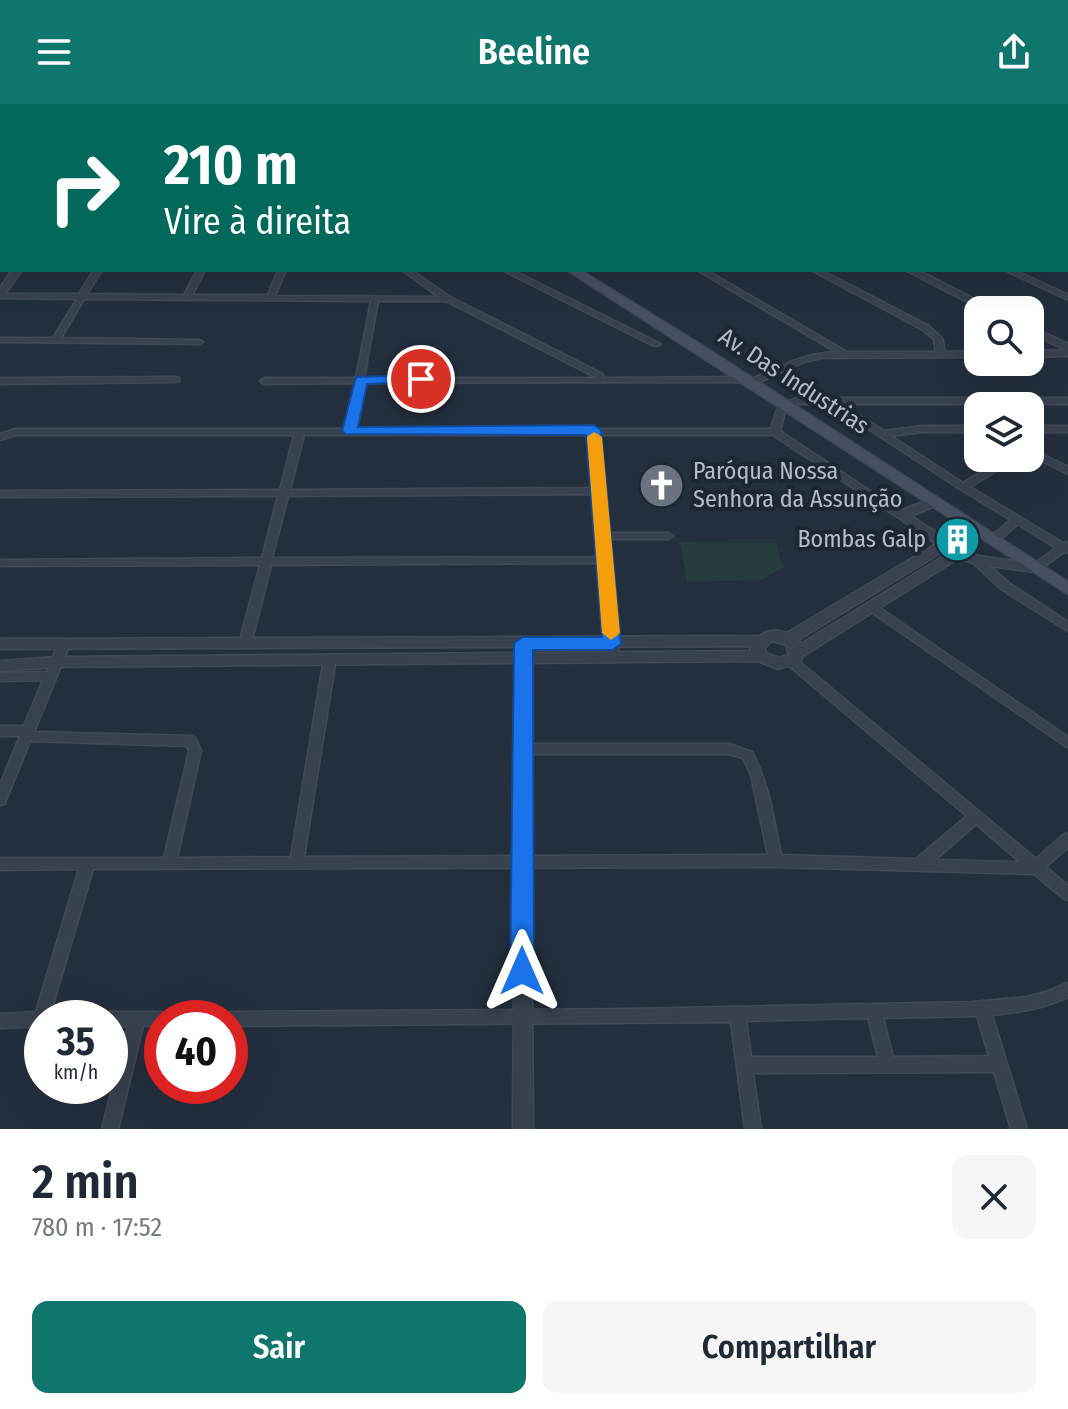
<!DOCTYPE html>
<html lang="pt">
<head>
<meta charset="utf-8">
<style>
	:root { --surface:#fff; --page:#f6f6f7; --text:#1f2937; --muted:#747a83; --accent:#0f766e }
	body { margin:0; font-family:"Fira Sans Condensed",sans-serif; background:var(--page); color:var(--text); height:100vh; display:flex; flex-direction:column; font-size:30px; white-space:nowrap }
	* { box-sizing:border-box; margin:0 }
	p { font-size:26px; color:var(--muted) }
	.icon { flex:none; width:44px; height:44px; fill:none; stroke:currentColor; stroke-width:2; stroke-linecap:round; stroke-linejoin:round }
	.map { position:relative; height:1025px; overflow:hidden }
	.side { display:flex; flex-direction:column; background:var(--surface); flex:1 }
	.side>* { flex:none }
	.guide { position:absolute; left:0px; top:0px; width:1068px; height:168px; box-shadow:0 8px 32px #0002; background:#00695c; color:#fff; overflow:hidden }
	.fabs { position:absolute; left:964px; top:192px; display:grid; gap:16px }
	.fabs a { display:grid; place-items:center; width:80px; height:80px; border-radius:16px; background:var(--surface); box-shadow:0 8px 32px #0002; font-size:40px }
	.speed { position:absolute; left:24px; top:896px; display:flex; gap:16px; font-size:40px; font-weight:700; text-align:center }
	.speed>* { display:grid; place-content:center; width:104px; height:104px; border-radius:50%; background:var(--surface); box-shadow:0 8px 32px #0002; line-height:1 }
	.speed small { font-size:20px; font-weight:400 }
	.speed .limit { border:12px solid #d22; background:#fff; color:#111 }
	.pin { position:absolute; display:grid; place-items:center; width:68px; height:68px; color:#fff; margin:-34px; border:4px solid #fff; border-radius:50%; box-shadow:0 2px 8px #0007 }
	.me { position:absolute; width:88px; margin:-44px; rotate:0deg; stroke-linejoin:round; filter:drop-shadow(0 0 6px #0008) }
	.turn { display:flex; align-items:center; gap:28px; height:168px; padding:0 32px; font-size:36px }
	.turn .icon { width:104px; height:104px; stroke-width:2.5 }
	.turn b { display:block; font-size:56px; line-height:68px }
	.round { display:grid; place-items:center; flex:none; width:84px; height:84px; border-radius:16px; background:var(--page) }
	.summary { display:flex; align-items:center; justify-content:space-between; height:136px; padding:0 32px }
	h1 { font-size:48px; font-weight:600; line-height:60px }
	.primary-button { display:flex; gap:16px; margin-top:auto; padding:16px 32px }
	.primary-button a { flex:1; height:92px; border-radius:16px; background:var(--accent); color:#fff; font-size:32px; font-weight:600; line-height:92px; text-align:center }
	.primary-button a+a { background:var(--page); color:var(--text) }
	header { display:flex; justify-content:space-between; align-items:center; height:104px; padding:0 32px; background:var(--accent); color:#fff; font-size:36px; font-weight:600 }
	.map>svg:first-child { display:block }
	.green { fill:#263c3f }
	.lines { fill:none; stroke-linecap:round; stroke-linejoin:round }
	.minor-casing { stroke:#414a57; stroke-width:3 }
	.tertiary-casing { stroke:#414a57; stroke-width:3 }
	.secondary-casing { stroke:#414a57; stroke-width:3 }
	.minor { fill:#38414e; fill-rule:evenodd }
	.tertiary { fill:#38414e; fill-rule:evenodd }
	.secondary { fill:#465061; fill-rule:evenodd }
	.rail-casing { stroke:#5a6575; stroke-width:4 }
	.rail { stroke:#1d2633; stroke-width:2; stroke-dasharray:5; stroke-linecap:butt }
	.route { fill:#1a73e8; stroke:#114b97; stroke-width:2 }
	.slow { fill:#f59e0b }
	.labels { text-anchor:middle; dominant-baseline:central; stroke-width:8; stroke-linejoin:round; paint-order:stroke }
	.street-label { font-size:24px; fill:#b4bcc9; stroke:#1d2633 }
	.poi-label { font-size:24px; fill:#b4bcc9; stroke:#1d2633; text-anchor:start }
</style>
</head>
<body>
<header><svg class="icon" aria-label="menu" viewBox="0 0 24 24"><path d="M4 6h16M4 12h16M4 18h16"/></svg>Beeline<svg class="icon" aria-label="share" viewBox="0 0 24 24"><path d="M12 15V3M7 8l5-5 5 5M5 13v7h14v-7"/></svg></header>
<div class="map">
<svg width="1068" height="1025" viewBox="0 0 1068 1025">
	<rect width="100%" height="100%" fill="#242f3e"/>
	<polygon class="green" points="680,438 776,439 783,463 762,476 687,478"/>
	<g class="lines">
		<defs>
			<g id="minor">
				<polygon points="15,0 29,0 34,2 20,2"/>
				<polygon points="57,0 63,0 61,2 55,2"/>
				<polygon points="150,0 157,0 159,2 152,2"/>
				<polygon points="220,0 228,0 230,2 222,2"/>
				<polygon points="320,0 328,0 326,2 318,2"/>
				<polygon points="363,0 376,0 380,2 367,2"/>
				<polygon points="625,0 638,0 642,2 629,2"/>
				<polygon points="833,0 839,0 841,2 835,2"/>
				<rect x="0" y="9" width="2" height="4"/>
				<rect x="1066" y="22" width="2" height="4"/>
				<rect x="0" y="33" width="2" height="4"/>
				<polygon points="1068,55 1068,59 1066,60 1066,56"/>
				<polygon points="2,65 2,70 0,71 0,66"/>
				<rect x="1066" y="78" width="2" height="4"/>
				<rect x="0" y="101" width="2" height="6"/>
				<rect x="1066" y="105" width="2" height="6"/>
				<rect x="0" y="116" width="2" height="4"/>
				<rect x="1066" y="149" width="2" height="5"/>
				<rect x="0" y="152" width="2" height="4"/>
				<path d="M94 166H102L87 190 184 191 197 166H205L192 191H268L278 166H286L275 192 439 193 402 166H411L450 193 603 270V274L746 273 750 276C778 263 804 249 836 248L697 166H706L847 248H936L934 235 923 226 811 166H821L929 222 942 234 945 248 978 247V253L821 254 804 258 751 282 748 281 747 278 363 279 355 325H590L594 323 598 325H771L779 299 783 296 787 299 780 327 906 411 901 414 897 413 773 331H599L608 429H668L673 432 668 435H608L610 453 612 456 610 459 619 552 617 555H609L607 552 600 459 271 461 251 540 245 544 239 540 260 461 0 462V456L262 454 278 392 0 393V387L280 386 294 331H16L0 336V330L15 325H346L355 279 264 280 260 277 264 274H356L371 197 84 195 61 234 199 236 203 238 199 240 0 238V234H53L77 195 0 194V190H79ZM378 197H446L597 274H364ZM304 331H590L594 384 290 386ZM594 390 599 453 272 454 288 392Z"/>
				<polygon points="502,166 512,166 661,240 657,242 654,242"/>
				<polygon points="1004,166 1014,166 1068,191 1068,196"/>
				<polygon points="1068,246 1068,252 1030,253 1030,247"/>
				<polygon points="176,273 179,274 179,278 0,280 0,274"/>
				<polygon points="832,294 884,327 923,322 978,322 978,328 923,328 891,332 963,379 1005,354 1017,354 970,383 1063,439 1068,438 1068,449 1064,448 1039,466 1031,466 1030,464 1031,462 1056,444 1018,420 997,438 989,438 988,436 989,434 1011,416 960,385 829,299 828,297"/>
				<rect x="1030" y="322" width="38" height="6"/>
				<polygon points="1030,344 1068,363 1068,370 1030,351"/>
				<polygon points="976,453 980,454 1009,479 1068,518 1068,527 1001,485 972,458 971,456"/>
				<polygon points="871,498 1068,633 1068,644 867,505 866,502 867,499"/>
				<path d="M64 536 70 540 34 628 191 632 195 634 201 647 177 754 291 753 324 554 326 551H334L336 554 304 753 768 751 751 671 743 654 729 650H523L519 648 517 645 519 642 523 640H729L752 648C769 680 774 716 781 751L916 755 967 712 787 560 785 557 787 554H795L1036 755 1063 731 1068 729V743L1046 763 1068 782V796L1063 794 1034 770 776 763 93 765 49 914H42V922L0 924V910L36 908 79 765 0 766V754H164L189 647 187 642 30 637 6 696 5 700 0 701V681L20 632H0V622H24L43 576 0 577V569L47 568 58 540ZM976 720 1020 758 935 756Z"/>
				<path d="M1068 879V893C1044 904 1018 909 992 911L1027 1025H1011L994 968 753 969 761 1025H745L731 918 230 922V914H223L225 910 230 908 631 905 973 898 1027 893 1049 887ZM977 912 989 952 893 953 883 914ZM868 914 878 953H751L746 917Z"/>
				<polygon points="110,908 162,908 167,910 169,914 162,914 162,922 143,922 118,1025 102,1025 128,922 110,922 110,914 103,914 105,910"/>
			</g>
			<g id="tertiary">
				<polygon points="1016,0 1024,0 1026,2 1018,2"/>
				<rect x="0" y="60" width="2" height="4"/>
				<polygon points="12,166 22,166 3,193 0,194 0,184"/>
				<polygon points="905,166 918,166 996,206 983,206"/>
				<polygon points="1030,222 1068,240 1068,247 1030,229"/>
				<polygon points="797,294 1068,294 1068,300 798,300 786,304 780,301"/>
				<path d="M936 393 942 397 940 400 911 412 963 446 978 452 1035 460 1042 464 1040 467 1035 468 976 460 959 454 803 552 800 558 778 565 758 557 530 559 533 1025H513L516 559 56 563 0 567V557L56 553 516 549 517 543 0 545V535L760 532C768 525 777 526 787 529L936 440 895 411 897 408ZM945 446 949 449 801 540 798 536ZM772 537 786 541 789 551 779 554 766 549 765 543ZM750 542 751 547 530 549 529 543Z"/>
			</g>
			<g id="secondary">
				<polygon points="249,0 259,0 260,2 250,2"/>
				<polygon points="567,166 580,166 703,242 1068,478 1068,490"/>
			</g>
		</defs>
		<use href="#minor" class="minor-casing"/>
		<use href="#tertiary" class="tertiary-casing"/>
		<use href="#secondary" class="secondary-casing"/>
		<use href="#minor" class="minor"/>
		<use href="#tertiary" class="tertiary"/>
		<use href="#secondary" class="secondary"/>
		<defs>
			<g id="rail">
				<polyline points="741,0 748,2"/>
				<polyline points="819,0 822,2"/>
			</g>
		</defs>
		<use href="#rail" class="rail-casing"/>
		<use href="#rail" class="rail"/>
	</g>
	<polygon class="route" points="421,271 426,272 426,278 367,280 358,323 594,321 601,326 621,540 612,546 533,546 534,867 530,875 522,878 513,875 510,867 514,539 523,533 602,533 586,331 345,330 342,327 356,273"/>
	<polygon class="slow" points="594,328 602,333 620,529 611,536 602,529 587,333"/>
	<defs>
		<symbol id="church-disc" viewBox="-11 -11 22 22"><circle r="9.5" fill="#6b7280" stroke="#1d2633"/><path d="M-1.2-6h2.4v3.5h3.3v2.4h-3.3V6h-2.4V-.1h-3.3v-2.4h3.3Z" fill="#fff"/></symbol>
		<symbol id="building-disc" viewBox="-11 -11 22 22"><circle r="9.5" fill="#0f9aa8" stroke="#1d2633"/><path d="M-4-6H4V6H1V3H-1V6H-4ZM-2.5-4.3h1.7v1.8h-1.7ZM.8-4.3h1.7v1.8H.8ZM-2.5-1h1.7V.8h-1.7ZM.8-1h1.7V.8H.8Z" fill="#fff"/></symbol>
	</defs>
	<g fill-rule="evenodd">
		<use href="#church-disc" x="636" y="356" width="51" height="51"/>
		<use href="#building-disc" x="932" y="410" width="51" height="51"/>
	</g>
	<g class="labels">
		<g class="street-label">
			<text transform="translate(794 277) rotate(33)">Av. Das Industrias</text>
		</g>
		<g class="poi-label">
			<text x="693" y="367">Paróqua Nossa<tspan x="693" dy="28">Senhora da Assunção</tspan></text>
			<text x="926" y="435" text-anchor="end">Bombas Galp</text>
		</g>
	</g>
</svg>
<div class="fabs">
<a><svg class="icon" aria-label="search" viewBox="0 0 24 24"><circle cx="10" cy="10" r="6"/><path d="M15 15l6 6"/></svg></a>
<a><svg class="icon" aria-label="layers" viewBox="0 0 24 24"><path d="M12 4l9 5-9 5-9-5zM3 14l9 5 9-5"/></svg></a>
</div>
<div class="speed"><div>35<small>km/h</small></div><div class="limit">40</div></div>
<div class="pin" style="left:421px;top:275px;background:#d93025"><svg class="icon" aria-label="arrive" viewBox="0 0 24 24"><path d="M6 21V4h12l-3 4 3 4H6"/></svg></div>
<svg class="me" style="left:522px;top:867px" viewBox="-20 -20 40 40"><path d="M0-17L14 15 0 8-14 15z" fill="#1a73e8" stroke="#fff" stroke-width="4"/></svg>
<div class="guide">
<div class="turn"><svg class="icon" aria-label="right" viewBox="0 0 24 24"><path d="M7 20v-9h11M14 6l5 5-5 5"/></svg><div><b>210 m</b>Vire à direita</div></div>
</div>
</div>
<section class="side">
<div class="summary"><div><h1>2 min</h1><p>780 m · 17:52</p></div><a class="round"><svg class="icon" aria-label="close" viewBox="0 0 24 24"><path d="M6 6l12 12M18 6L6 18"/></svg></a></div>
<div class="primary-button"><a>Sair</a><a>Compartilhar</a></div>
</section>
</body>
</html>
